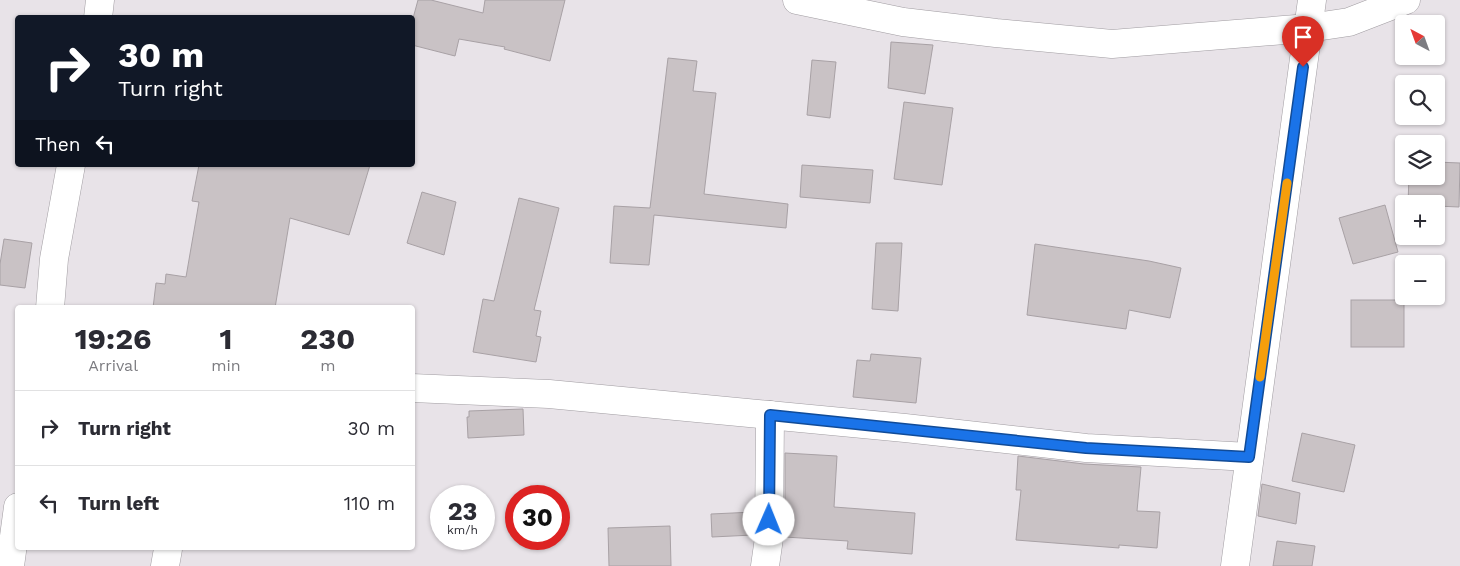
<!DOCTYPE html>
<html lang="en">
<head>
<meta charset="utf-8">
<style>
	:root { --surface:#fff; --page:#f7f7f7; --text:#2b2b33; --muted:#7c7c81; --line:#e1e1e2 }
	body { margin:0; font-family:"Work Sans",sans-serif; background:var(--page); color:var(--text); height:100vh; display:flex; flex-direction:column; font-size:19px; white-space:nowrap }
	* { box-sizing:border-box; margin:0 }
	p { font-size:16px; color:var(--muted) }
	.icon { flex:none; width:28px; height:28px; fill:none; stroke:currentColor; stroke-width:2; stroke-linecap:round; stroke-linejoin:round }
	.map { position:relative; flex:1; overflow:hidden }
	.panel { position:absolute; left:15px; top:305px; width:400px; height:245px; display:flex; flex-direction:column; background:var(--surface); border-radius:5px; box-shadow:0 1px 4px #0004 }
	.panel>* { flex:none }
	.banner { position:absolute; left:15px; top:15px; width:400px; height:152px; border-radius:5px; box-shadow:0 1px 4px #0004; background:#111827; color:#fff; overflow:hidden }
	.needle { width:32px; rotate:319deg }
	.fabs { position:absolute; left:1395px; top:15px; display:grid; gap:10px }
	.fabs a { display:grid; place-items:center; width:50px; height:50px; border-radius:5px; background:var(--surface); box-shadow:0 1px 4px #0004; font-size:25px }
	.speed { position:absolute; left:430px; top:485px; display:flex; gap:10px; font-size:25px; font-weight:700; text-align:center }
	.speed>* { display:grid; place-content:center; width:65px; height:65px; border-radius:50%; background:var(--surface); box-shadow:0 1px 4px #0004; line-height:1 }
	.speed small { font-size:12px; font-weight:400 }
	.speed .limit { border:8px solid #d22; background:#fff; color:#111 }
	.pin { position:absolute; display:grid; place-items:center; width:42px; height:42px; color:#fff; margin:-51px -21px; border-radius:50% 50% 50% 0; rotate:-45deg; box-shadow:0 0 5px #0007 }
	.pin .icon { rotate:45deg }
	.me { position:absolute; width:55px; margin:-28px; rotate:1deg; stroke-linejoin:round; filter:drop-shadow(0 0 4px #0008) }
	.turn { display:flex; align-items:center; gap:18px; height:105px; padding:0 20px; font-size:22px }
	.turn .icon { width:65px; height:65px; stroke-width:2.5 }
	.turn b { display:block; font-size:35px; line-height:42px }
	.then { display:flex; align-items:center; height:48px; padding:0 20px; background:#0003; gap:10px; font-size:19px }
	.eta { display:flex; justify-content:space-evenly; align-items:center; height:85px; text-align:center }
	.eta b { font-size:30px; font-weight:700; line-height:35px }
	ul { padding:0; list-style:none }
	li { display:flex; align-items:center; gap:15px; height:75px; padding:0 20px; border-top:1px solid var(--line) }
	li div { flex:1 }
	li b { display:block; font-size:19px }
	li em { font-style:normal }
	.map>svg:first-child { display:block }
	.building { fill:#c9c2c5; stroke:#a8a1a5 }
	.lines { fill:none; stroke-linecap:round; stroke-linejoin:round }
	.minor-casing { stroke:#a09ca1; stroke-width:29 }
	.minor { stroke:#fff; stroke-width:28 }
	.route-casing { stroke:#114b97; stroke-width:12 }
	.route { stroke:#1a73e8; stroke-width:9 }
	.slow { stroke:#f59e0b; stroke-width:9 }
</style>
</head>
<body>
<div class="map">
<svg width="1460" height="566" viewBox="0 0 1460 566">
	<rect width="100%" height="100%" fill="#e8e3e8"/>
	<g class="building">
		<polygon points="418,0 431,0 483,13 485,0 565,0 550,61 504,49 505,47 459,39 455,56 412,45 412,22"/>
		<polygon points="891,42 933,45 925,94 888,88"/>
		<polygon points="668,58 697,61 693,91 716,93 704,194 788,204 786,228 654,215 649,265 610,263 614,206 650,208"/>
		<polygon points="812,60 836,62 830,118 807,115"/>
		<polygon points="904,102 953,108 942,185 894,179"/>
		<polygon points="1436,162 1460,163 1459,207 1436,206 1436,204 1408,204 1409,176 1436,176"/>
		<polygon points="199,165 370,165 349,235 290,218 275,308 153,308 156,283 165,284 166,274 186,277 199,202 192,201"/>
		<polygon points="802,165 873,170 870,203 800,197"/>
		<polygon points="422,192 456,202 444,255 407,243"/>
		<polygon points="519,198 559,208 534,310 541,311 536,336 541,337 536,362 473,352 483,299 494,301"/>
		<polygon points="1385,205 1398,252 1353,264 1339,218"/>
		<polygon points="4,239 32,243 25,288 0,285 0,264"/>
		<polygon points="876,243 902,243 898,311 872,309"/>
		<polygon points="1035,244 1149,261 1181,268 1170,318 1129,310 1126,329 1027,315"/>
		<rect x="1351" y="300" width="53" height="47"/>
		<polygon points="871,354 921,358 916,403 853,397 857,360 870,361"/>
		<polygon points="523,409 524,435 468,438 467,417 469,417 469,411"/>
		<polygon points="1302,433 1355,445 1344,492 1292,481"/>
		<polygon points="785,453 837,456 834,507 915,513 912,554 847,549 848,541 785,537"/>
		<polygon points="1018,456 1084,464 1141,467 1137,511 1160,512 1157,548 1119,545 1119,548 1016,540 1021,490 1016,490"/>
		<polygon points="1262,484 1300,493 1296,524 1258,516"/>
		<polygon points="754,512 753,535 712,537 711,514"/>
		<polygon points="670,526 671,566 609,566 608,528"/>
		<polygon points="1277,541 1315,546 1312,566 1273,566"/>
	</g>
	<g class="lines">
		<defs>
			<g id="minor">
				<polyline points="797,0 903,22 996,33 1112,44 1309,28 1349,22 1406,0"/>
				<polyline points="98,18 100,0"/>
				<polyline points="50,308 54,259 71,165"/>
				<polyline points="412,388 549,394 905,428 1086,448 1249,457"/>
				<polyline points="10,566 18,507"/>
				<polyline points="165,566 168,549"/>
				<polyline points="765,566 769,538 770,415"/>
				<polyline points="1235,566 1312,0"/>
			</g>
		</defs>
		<use href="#minor" class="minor-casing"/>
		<use href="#minor" class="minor"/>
	</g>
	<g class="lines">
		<defs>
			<polyline id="route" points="769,520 770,415 1086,448 1249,457 1303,67"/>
		</defs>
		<use href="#route" class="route-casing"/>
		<use href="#route" class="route"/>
		<polyline class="slow" points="1260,377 1287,183"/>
	</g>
</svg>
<div class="fabs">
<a><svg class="needle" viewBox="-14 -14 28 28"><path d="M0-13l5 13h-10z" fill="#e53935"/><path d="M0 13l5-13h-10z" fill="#7c7c81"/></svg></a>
<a><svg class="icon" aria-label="search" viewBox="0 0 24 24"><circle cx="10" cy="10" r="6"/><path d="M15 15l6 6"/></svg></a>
<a><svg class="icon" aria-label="layers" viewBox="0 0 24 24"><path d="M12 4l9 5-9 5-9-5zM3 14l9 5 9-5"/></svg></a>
<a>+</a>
<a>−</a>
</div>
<div class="speed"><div>23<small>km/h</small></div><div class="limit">30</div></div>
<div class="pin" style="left:1303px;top:67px;background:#d93025"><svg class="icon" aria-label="arrive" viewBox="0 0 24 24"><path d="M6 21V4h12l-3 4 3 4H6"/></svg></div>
<svg class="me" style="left:769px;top:520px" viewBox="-20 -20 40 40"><circle r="19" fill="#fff"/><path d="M0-13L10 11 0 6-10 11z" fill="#1a73e8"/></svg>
<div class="banner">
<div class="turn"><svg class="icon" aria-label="right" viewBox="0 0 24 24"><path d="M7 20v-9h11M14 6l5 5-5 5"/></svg><div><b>30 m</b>Turn right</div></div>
<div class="then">Then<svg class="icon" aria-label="left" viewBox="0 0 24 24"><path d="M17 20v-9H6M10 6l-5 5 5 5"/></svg></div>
</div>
<section class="panel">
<div class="eta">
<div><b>19:26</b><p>Arrival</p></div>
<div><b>1</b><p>min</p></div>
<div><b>230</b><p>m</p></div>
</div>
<ul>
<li><svg class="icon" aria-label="right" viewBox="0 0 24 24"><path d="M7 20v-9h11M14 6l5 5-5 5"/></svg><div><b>Turn right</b></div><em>30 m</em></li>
<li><svg class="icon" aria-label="left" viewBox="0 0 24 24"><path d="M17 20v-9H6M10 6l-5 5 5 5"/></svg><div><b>Turn left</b></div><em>110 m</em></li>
</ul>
</section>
</div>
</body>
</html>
